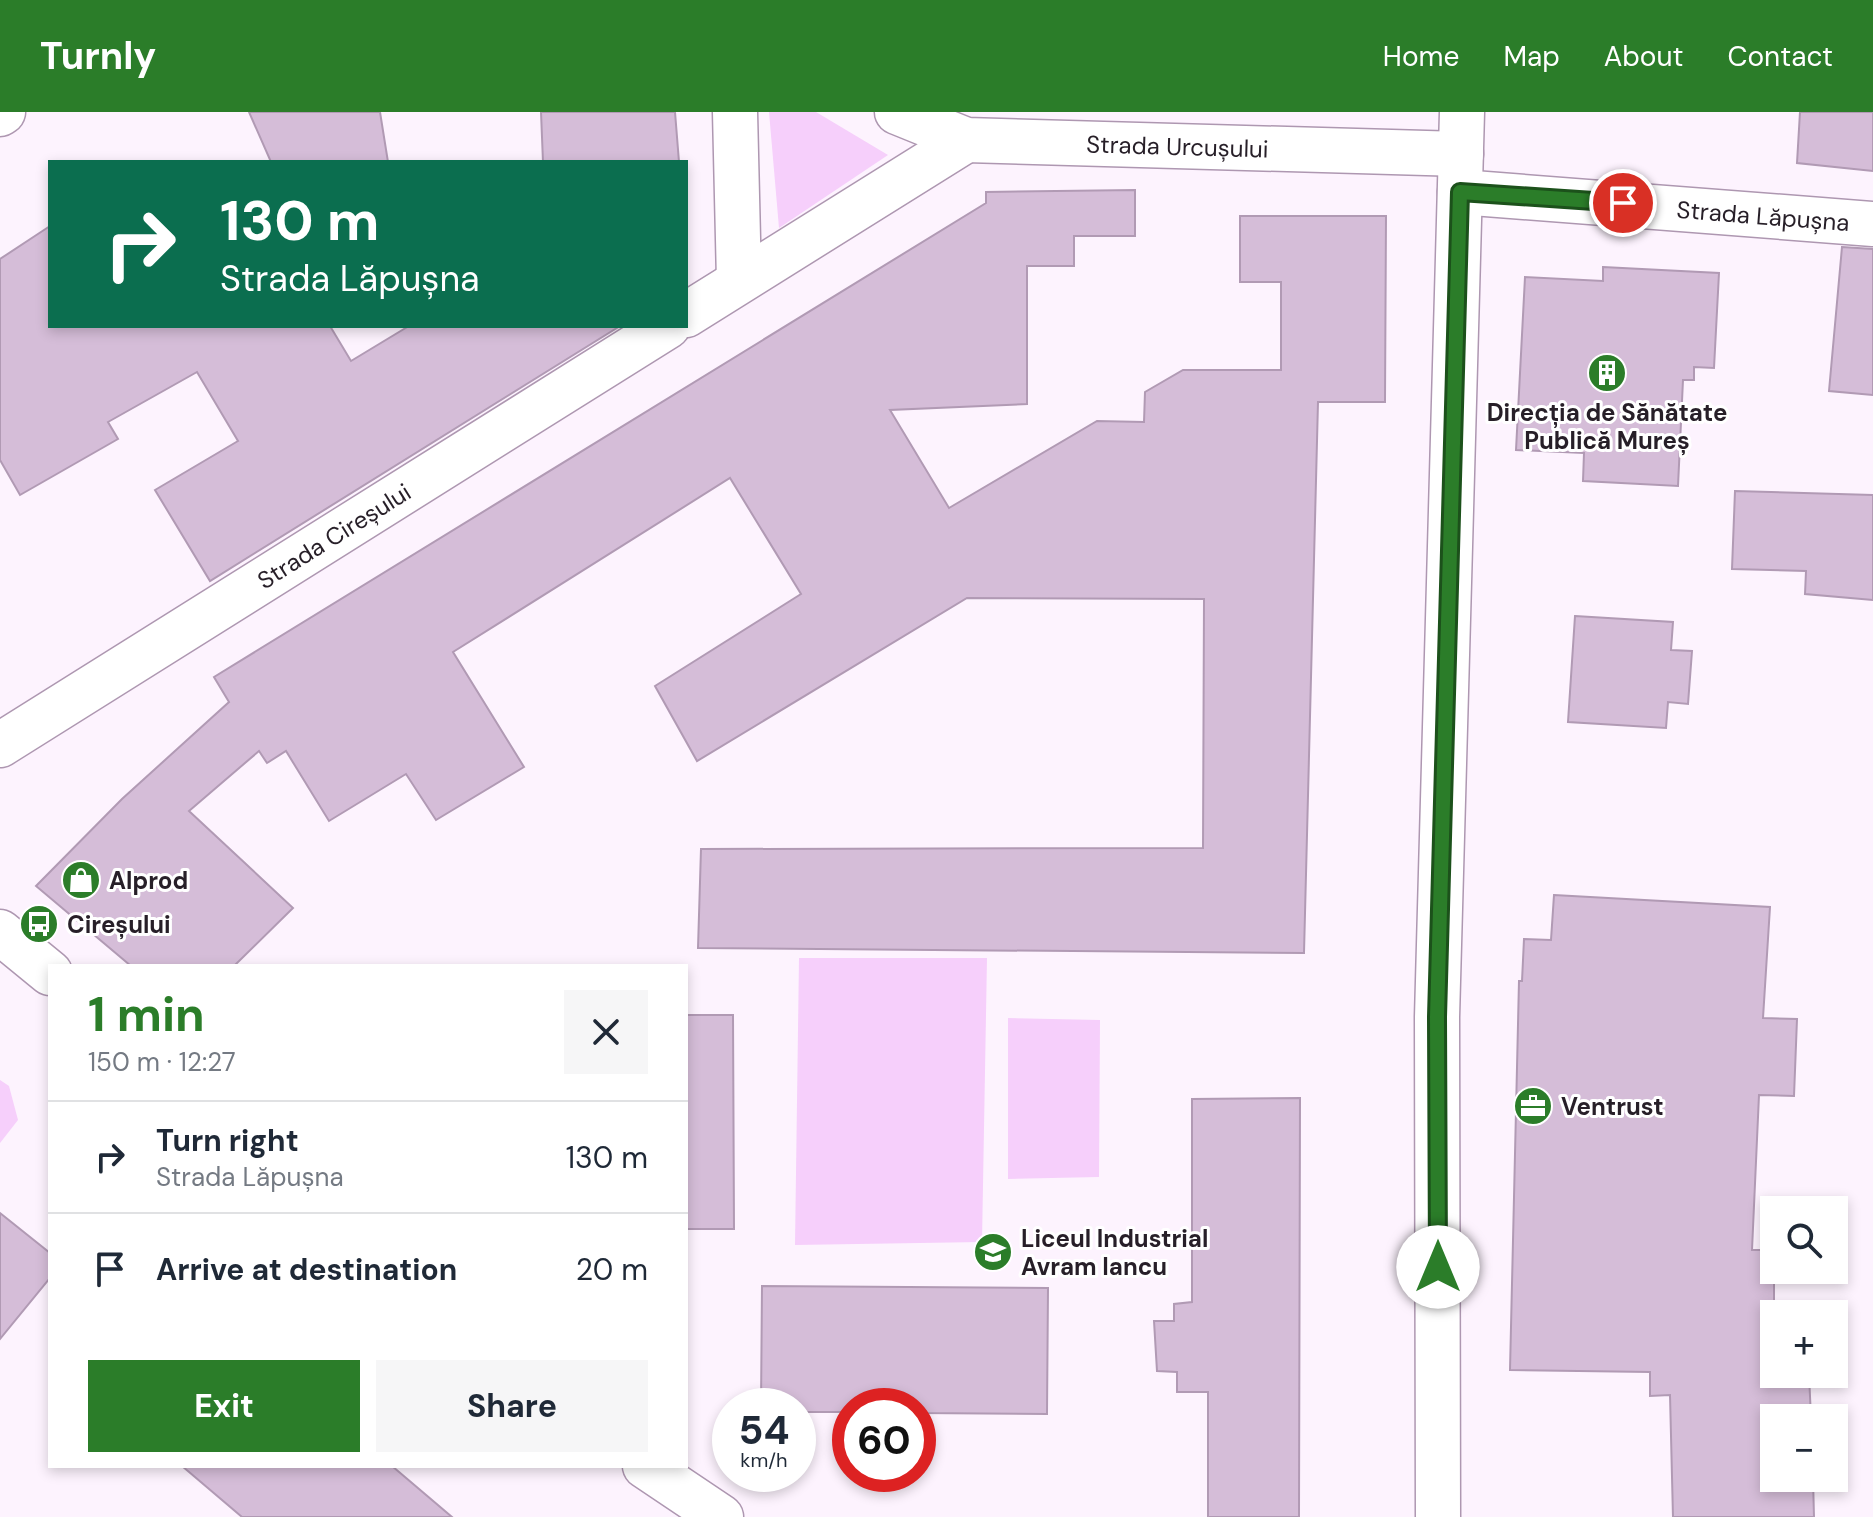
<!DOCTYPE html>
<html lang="en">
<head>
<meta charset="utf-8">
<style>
	:root { --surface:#fff; --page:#f6f6f7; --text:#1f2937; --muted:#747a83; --line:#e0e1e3; --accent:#2b7d29 }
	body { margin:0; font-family:"DM Sans",sans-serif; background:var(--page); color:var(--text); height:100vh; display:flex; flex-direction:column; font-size:30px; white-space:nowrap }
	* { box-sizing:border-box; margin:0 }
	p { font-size:26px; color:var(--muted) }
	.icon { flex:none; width:44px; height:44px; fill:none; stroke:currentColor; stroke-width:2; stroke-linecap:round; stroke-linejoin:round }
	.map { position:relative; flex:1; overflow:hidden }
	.panel { position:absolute; left:48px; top:852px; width:640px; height:504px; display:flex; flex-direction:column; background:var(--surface); border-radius:0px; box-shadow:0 4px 12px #0003 }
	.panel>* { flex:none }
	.hud { position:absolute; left:48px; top:48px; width:640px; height:168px; border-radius:0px; box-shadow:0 4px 12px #0003; background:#0b6e4f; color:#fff; overflow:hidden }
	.controls { position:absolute; left:1760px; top:1084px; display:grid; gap:16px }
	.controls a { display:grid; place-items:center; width:88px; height:88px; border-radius:0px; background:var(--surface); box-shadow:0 4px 12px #0003; font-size:40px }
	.speed { position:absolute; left:712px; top:1276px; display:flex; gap:16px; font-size:40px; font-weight:700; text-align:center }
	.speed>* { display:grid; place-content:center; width:104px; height:104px; border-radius:50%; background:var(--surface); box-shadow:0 4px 12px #0003; line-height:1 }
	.speed small { font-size:20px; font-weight:400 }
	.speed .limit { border:12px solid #d22; background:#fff; color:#111 }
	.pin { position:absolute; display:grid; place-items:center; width:68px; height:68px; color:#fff; margin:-34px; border:4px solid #fff; border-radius:50%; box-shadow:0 2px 8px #0007 }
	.me { position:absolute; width:88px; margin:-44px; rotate:0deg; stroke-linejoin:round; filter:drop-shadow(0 0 6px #0008) }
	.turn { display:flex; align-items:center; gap:28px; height:168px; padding:0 40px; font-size:36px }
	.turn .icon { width:104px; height:104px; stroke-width:2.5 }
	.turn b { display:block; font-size:56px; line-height:68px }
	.round { display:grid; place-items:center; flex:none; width:84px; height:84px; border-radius:0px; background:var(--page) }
	.head { display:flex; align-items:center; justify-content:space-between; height:136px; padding:0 40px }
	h1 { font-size:48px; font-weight:700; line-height:60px; color:var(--accent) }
	.primary-button { display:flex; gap:16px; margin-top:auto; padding:16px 40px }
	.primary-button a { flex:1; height:92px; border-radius:0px; background:var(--accent); color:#fff; font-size:32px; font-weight:700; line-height:92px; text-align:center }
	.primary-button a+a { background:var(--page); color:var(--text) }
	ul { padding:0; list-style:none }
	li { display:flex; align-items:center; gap:24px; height:112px; padding:0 40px; border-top:2px solid var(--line) }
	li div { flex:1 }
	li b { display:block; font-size:30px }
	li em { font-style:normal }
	header { display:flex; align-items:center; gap:48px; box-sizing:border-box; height:112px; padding:0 40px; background:var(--accent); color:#fff }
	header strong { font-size:38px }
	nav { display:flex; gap:44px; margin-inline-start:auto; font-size:28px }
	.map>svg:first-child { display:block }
	.green { fill:#f6cffb }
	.building { fill:#d5bdd8; stroke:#b19ab4; stroke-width:2 }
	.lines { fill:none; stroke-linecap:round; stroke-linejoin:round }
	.minor-casing { stroke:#ae97b1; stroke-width:47 }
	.major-casing { stroke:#ae97b1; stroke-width:47 }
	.minor { stroke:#fff; stroke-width:44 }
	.major { stroke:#fff; stroke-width:44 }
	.route-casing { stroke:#1c511b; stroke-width:20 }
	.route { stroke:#2b7d29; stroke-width:14 }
	.labels { text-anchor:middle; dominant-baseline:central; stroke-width:6; stroke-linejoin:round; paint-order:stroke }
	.street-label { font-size:24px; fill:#271f28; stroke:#fff }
	.poi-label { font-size:24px; font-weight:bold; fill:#271f28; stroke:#fff; text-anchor:start }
</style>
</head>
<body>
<header>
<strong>Turnly</strong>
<nav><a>Home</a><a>Map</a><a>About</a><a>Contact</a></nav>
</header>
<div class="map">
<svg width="1873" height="1405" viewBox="0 0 1873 1405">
	<rect width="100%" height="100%" fill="#fdf3fe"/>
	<g class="green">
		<polygon points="769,0 816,0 888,43 779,116"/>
		<polygon points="799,846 987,846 982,1130 795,1133"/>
		<polygon points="1008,906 1100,908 1099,1065 1008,1067"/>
		<polygon points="0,968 9,974 18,1008 0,1031"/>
	</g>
	<g class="building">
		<polygon points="249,0 380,0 388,50 271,50"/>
		<polygon points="541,0 675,0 679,50 543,50"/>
		<polygon points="1800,0 1873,0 1873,59 1797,51"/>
		<polygon points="1135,78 1135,124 1074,124 1074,154 1027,154 1027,292 890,298 949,396 1097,309 1144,310 1145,280 1183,258 1281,258 1281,170 1240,170 1240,104 1386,104 1385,290 1318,290 1304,841 698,836 701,737 1203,736 1204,487 967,486 697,649 655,574 801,482 730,366 453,540 524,655 436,708 406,662 329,709 286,639 267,651 259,639 189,699 293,796 234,854 131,854 36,774 122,687 229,590 214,565 986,91 986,80"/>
		<polygon points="50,114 50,214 330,214 351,249 409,214 620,214 210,469 155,378 238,329 197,260 108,310 118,327 20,383 0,348 0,147"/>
		<polygon points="1842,135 1873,137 1873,283 1829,279"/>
		<polygon points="1603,155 1719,161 1714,256 1694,255 1694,268 1683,268 1678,374 1583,369 1584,341 1516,338 1525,165 1603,169"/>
		<polygon points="1735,379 1873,383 1873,488 1805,482 1806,459 1732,457"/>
		<polygon points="1575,504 1673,510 1671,538 1692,539 1688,592 1668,590 1666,616 1568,610"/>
		<polygon points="1554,783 1770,795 1763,906 1797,907 1794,984 1759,983 1752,1138 1774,1138 1774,1262 1809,1262 1811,1306 1774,1306 1774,1366 1813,1366 1814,1405 1673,1405 1670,1283 1650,1284 1650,1260 1510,1258 1519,869 1522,869 1524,827 1551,828"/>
		<polygon points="686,903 733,903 734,1117 686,1117"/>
		<polygon points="1300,986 1299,1405 1208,1405 1208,1280 1177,1280 1177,1260 1157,1259 1154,1209 1174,1209 1174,1192 1192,1190 1192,987"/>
		<polygon points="0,1101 50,1141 50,1166 0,1227"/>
		<polygon points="762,1174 1048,1176 1047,1302 918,1301 918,1294 850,1294 850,1300 798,1300 798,1294 761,1294"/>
		<polygon points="182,1354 392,1354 452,1405 242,1405"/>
	</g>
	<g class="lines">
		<defs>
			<g id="minor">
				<polyline points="735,0 739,169"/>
				<path id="s1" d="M897 0 966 28 1461 42"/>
				<polyline points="0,2 3,0"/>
				<path id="s2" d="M1460 80 1873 112"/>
				<polyline points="686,203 966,28"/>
				<path id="s3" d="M0 633 668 214"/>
				<polyline points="0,820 50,861"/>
				<polyline points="645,1354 721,1405"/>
			</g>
			<polyline id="major" points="1438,1405 1437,905 1462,0"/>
		</defs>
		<use href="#minor" class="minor-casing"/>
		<use href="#major" class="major-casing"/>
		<use href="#minor" class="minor"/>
		<use href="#major" class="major"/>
	</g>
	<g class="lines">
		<defs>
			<polyline id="route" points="1438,1155 1437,905 1460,80 1623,91"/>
		</defs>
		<use href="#route" class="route-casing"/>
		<use href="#route" class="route"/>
	</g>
	<defs>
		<symbol id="building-disc" viewBox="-11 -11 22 22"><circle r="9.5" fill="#2b7d29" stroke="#fff"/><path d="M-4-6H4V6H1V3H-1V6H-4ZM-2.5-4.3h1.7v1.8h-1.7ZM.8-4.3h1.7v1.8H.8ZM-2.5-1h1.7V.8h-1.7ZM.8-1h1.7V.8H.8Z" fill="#fff"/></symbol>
		<symbol id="shop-disc" viewBox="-11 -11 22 22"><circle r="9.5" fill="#2b7d29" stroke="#fff"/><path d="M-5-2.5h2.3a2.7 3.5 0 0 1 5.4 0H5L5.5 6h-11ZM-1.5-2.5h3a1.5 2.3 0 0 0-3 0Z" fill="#fff"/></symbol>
		<symbol id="bus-disc" viewBox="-11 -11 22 22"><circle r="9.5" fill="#2b7d29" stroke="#fff"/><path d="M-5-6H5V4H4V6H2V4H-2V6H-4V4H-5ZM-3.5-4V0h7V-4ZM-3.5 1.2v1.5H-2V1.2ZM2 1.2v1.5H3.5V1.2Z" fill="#fff"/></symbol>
		<symbol id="office-disc" viewBox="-11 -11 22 22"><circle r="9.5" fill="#2b7d29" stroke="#fff"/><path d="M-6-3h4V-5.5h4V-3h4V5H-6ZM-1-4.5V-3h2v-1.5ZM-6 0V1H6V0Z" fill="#fff"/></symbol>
		<symbol id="university-disc" viewBox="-11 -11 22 22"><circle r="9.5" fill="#2b7d29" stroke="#fff"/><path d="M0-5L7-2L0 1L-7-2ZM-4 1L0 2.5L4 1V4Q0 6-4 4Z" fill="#fff"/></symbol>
	</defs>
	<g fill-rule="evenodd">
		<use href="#building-disc" x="1585" y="239" width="44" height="44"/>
		<use href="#shop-disc" x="59" y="746" width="44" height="44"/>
		<use href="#bus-disc" x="17" y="790" width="44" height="44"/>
		<use href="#office-disc" x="1511" y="972" width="44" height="44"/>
		<use href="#university-disc" x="971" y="1118" width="44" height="44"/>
	</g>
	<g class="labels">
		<g class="street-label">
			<text stroke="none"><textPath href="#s1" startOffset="286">Strada Urcușului</textPath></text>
			<text stroke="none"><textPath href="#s2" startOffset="304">Strada Lăpușna</textPath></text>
			<text stroke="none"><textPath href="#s3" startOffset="394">Strada Cireșului</textPath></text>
		</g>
		<g class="poi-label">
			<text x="1607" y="300" text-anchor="middle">Direcția de Sănătate<tspan x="1607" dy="28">Publică Mureș</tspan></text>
			<text x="109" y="768">Alprod</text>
			<text x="67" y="812">Cireșului</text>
			<text x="1561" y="994">Ventrust</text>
			<text x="1021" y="1126">Liceul Industrial<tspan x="1021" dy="28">Avram Iancu</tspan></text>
		</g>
	</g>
</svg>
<div class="controls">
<a><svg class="icon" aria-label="search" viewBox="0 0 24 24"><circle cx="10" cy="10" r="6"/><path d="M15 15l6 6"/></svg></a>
<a>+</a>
<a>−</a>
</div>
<div class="speed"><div>54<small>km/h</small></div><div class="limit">60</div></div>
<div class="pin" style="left:1623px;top:91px;background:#d93025"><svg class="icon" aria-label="arrive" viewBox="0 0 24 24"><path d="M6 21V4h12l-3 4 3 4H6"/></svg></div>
<svg class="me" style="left:1438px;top:1155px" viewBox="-20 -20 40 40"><circle r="19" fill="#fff"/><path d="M0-13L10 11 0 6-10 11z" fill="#2b7d29"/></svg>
<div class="hud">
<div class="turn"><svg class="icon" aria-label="right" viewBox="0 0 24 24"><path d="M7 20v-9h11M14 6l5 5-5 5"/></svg><div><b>130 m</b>Strada Lăpușna</div></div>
</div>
<section class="panel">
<div class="head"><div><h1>1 min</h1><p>150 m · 12:27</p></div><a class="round"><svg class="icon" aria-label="close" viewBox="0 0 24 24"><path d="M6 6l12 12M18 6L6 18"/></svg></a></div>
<ul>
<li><svg class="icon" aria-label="right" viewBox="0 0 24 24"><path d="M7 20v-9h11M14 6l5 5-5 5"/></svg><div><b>Turn right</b><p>Strada Lăpușna</p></div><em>130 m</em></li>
<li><svg class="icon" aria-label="arrive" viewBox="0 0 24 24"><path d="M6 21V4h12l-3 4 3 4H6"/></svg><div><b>Arrive at destination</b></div><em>20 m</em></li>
</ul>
<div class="primary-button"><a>Exit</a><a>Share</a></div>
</section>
</div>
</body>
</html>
